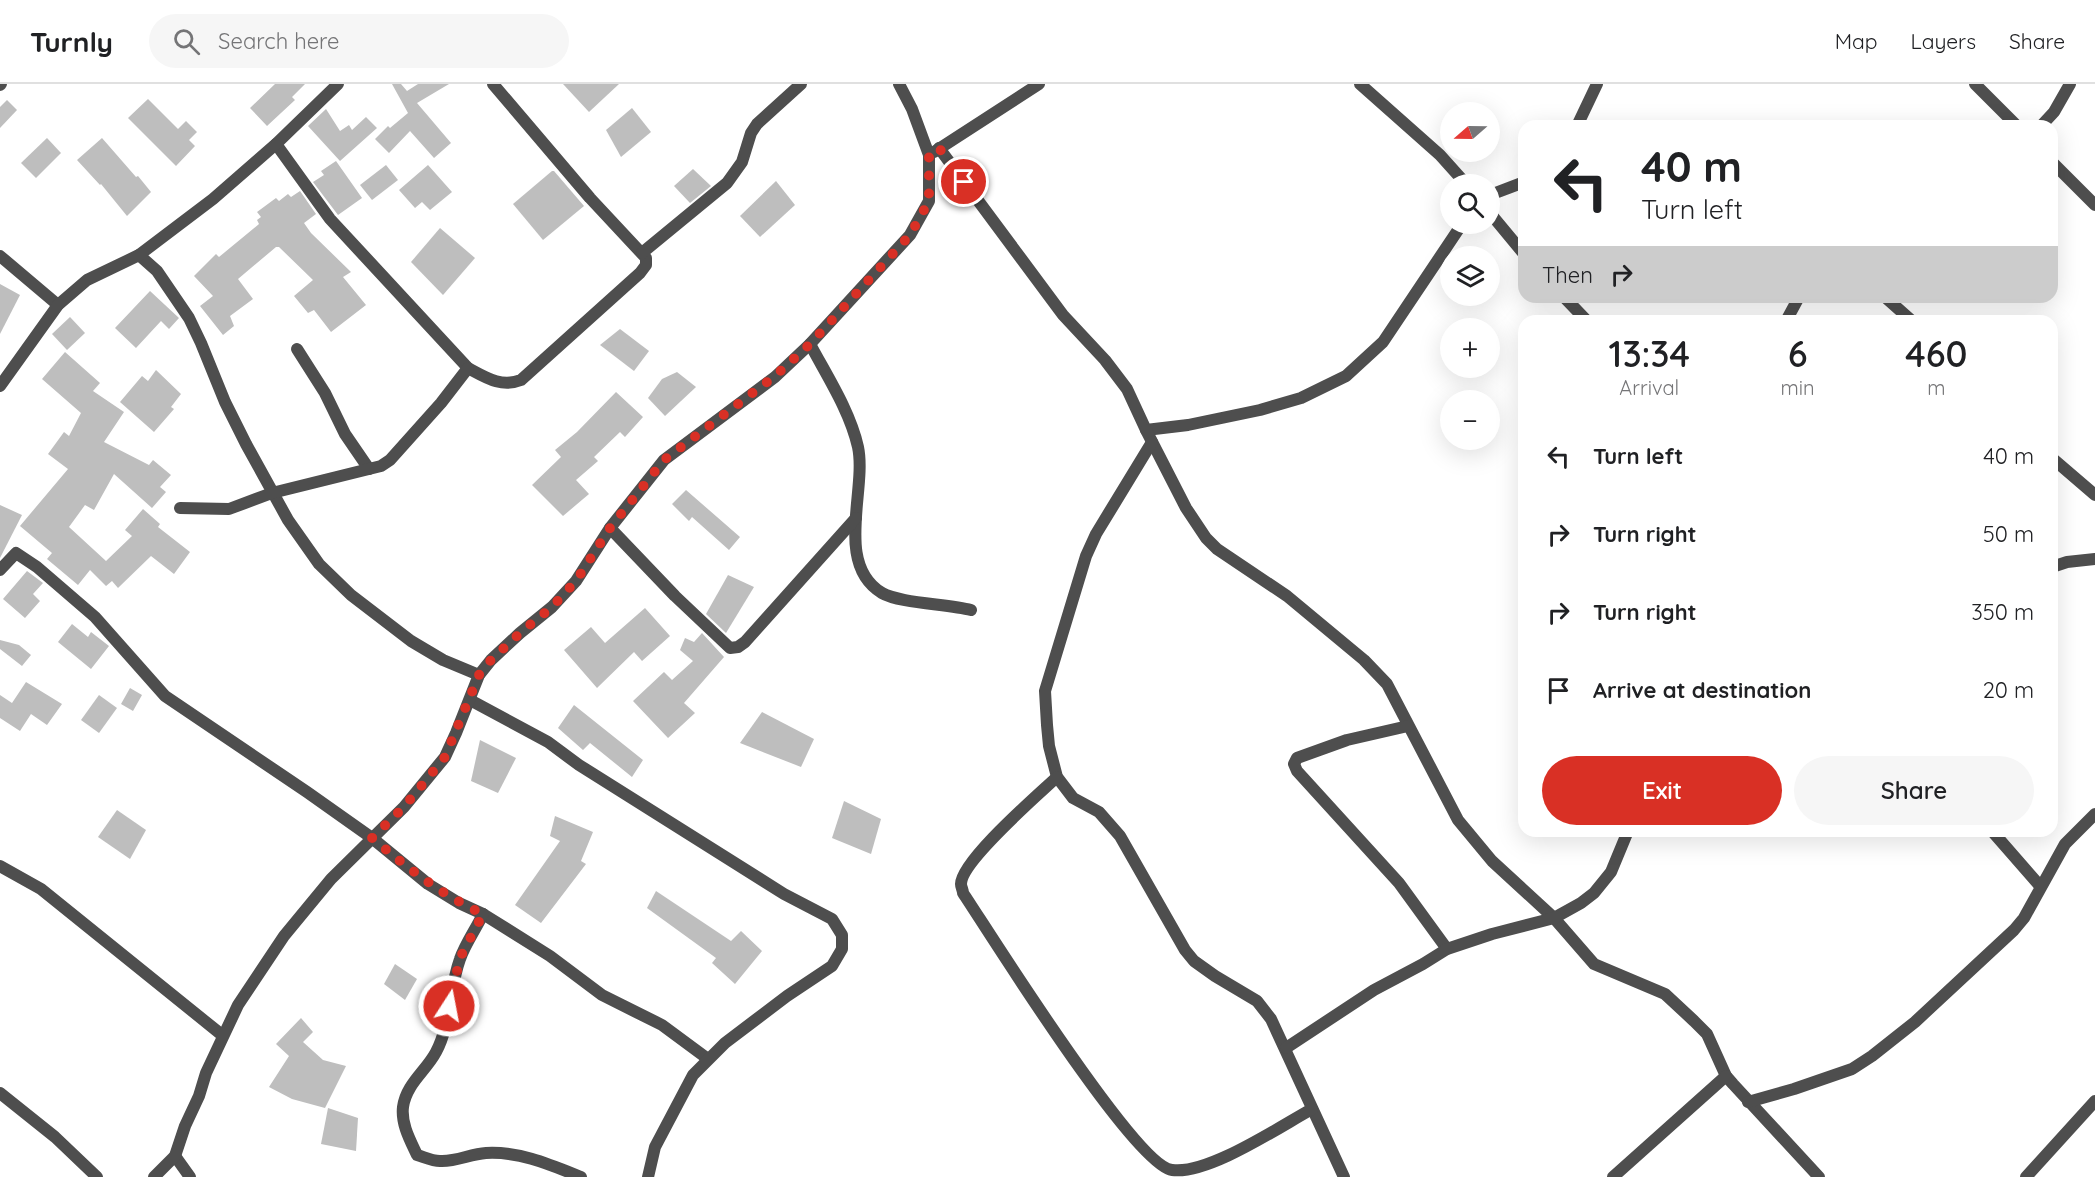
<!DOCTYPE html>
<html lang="en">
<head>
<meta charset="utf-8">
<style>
	:root { --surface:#fff; --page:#f6f6f6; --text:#202124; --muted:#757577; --line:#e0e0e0; --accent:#d93025 }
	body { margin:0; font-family:Quicksand,sans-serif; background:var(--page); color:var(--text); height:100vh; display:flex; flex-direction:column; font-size:22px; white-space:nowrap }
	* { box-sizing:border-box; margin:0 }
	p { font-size:20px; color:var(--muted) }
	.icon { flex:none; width:33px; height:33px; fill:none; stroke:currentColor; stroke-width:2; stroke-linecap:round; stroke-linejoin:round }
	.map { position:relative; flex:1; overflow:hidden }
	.sheet { position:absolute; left:1518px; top:231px; width:540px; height:522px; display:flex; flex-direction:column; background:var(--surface); border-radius:18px; box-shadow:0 6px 24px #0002 }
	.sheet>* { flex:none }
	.hud { position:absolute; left:1518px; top:36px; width:540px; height:183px; border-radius:18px; box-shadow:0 6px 24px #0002; background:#fff; color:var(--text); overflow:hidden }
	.needle { width:39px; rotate:250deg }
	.controls { position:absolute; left:1440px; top:18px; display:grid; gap:12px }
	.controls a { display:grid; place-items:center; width:60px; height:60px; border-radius:50%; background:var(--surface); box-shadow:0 6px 24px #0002; font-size:30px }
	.pin { position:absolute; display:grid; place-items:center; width:51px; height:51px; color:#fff; margin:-26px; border:3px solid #fff; border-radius:50%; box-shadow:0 2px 6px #0007 }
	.me { position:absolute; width:66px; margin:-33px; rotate:11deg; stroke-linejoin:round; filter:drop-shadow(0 0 4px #0008) }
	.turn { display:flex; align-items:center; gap:21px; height:126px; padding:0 24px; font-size:27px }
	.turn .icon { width:78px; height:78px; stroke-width:2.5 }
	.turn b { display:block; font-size:42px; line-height:51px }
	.then { display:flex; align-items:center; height:57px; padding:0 24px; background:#0003; gap:12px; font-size:22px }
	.eta { display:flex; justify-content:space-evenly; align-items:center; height:102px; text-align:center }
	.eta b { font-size:36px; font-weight:600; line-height:42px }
	.primary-button { display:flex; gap:12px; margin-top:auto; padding:12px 24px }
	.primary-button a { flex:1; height:69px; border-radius:36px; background:var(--accent); color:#fff; font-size:24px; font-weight:600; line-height:69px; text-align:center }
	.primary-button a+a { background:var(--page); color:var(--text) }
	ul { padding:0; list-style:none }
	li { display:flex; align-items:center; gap:18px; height:78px; padding:0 24px }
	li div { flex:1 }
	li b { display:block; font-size:22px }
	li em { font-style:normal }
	header { display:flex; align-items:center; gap:36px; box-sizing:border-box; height:84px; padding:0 30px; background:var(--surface); border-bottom:2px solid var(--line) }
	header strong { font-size:28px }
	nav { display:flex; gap:33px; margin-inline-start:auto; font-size:21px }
	.search { width:420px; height:54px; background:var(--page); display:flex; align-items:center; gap:15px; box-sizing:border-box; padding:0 21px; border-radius:33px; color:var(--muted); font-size:22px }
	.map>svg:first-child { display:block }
	.building { fill:#bebebe }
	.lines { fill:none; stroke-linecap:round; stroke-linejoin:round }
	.minor { stroke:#4e4e4e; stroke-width:12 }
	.route { stroke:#d93025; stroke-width:10; stroke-dasharray:0 18 }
</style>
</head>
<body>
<header>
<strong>Turnly</strong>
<div class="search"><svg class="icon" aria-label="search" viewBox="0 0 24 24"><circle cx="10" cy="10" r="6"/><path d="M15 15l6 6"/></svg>Search here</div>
<nav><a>Map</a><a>Layers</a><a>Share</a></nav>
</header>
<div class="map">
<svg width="2095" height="1093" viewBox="0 0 2095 1093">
	<rect width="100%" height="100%" fill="#fff"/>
	<g class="building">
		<polygon points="275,0 305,0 292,13 295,16 267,42 250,24"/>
		<polygon points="392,0 401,0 407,7 418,0 449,0 417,19 451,59 434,74 410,47 389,69 375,55 388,42 390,44 408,29"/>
		<polygon points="563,0 619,0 589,28"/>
		<polygon points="148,15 178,45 186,37 197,48 189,56 195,62 176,82 128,34"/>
		<polygon points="7,16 17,26 0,44 0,23"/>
		<polygon points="632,24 651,48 621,73 606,46"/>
		<polygon points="326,25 340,47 349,41 352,46 366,33 377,44 340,77 308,42"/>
		<polygon points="47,54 61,69 36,94 21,79"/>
		<polygon points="102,54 136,93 138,92 151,108 127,132 101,100 100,101 77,76"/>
		<polygon points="336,77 362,114 338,131 313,98 324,91 321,87"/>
		<polygon points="386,81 398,96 372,116 360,101"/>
		<polygon points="428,81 452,108 430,126 422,118 415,124 399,106"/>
		<polygon points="693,85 711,102 690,119 674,102"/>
		<polygon points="552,87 554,87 584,122 543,156 513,120"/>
		<polygon points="776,97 795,121 760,153 740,132"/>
		<polygon points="300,107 316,130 304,139 311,149 351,188 343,193 366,221 331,248 314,226 308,229 294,212 313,196 279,163 276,163 238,195 253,215 230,232 234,242 223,251 200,222 213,212 194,192 216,170 219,173 259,140 257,136 261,133 257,128 276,114 279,117 288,110 291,113"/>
		<polygon points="440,144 475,174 443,211 411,178"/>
		<polygon points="0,200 20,211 0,250"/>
		<polygon points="150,207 179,234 169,245 161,237 136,264 115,244"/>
		<polygon points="70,233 85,249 67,266 52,250"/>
		<polygon points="620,245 649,267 634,287 600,261"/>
		<polygon points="65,268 100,299 93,307 124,328 104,358 149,381 153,376 171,391 160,403 166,408 152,424 114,390 94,426 85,421 69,443 106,477 132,452 125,446 143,425 160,440 158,443 190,468 174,490 151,472 118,504 112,497 106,502 90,486 78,501 47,475 52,469 20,442 68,385 48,370 64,348 69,352 81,329 42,295"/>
		<polygon points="156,286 181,310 171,323 174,325 154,348 120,318 142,292 148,297"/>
		<polygon points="677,288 696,303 665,332 648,314 662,295"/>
		<polygon points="616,308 643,333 625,353 620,348 594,373 598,377 576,396 589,410 563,432 532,401 561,373 555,366 577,348"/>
		<polygon points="686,406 740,453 729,466 692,433 689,437 672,420"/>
		<polygon points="0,421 22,431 0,474"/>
		<polygon points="27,487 43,499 33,510 40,517 25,534 3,515"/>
		<polygon points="728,491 754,503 726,549 706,530"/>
		<polygon points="645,524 670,552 642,577 634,568 597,604 564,566 591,543 605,559"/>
		<polygon points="72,540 88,553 91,548 109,562 91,585 58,558"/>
		<polygon points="702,549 724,573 684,619 695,629 668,654 633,617 664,588 672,596 693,577 680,566 685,554 694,558"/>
		<polygon points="0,556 19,561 31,571 22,582 0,565"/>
		<polygon points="26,598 62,620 47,641 31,630 20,647 0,634 0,611 12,619"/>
		<polygon points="130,604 142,611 133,627 121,620"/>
		<polygon points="99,611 117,624 99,649 81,636"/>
		<polygon points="574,621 643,676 632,693 590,659 583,666 558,644"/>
		<polygon points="762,628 814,655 801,683 740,659"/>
		<polygon points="480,656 516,674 498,709 471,697"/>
		<polygon points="844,717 881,735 871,770 832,754"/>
		<polygon points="117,726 146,746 130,775 98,753"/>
		<polygon points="555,732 593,748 581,777 586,780 541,839 515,821 560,757 550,752"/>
		<polygon points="656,807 731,857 741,847 762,867 735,900 712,879 716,874 647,824"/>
		<polygon points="395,880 417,895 405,916 384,900"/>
		<polygon points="301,934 313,948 303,958 323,976 346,982 325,1024 292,1015 269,1003 289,972 276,960"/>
		<polygon points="328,1024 358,1034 356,1067 321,1060"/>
	</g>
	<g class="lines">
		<g class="minor">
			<polyline points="1360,0 1440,71 1466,100"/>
			<polyline points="1975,0 2017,42"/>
			<polyline points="0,1 1,0"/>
			<polyline points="1577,42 1597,0"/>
			<polyline points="2041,42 2054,28 2070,0"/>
			<path d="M276 60 330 135 468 284C485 293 501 304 521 296L640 189 646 181V174L590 114 493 0"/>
			<polyline points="939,64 1063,231 1105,276 1127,305 1146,346 1188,341 1260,326 1301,314 1346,292 1383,258 1462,140"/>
			<polyline points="934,68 1039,0"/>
			<polyline points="2052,78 2095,121"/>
			<polyline points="1490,111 1524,98"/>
			<polyline points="1490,129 1524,170"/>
			<polyline points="642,169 727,99 742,78 751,49 757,40 801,0"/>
			<polyline points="139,171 157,187 189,234 201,259 225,318 246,360 288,436 319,480 351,511 411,557 443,576 479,591"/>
			<polyline points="0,172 58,221"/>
			<polyline points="1564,213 1587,237"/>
			<polyline points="1885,213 1912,237"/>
			<polyline points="1786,237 1799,213"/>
			<path d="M810 260C827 292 850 327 858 363 867 406 834 480 882 509 899 519 948 520 971 526"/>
			<polyline points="297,265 325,309 345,350 369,385"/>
			<polyline points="0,302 58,221 87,196 139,171 213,115 276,60 338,0"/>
			<polyline points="1146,346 1186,424 1206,454 1217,465 1287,512 1364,576 1387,600 1458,736 1492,777 1554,834 1594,880 1665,910 1694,937 1707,950 1726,992 1733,1000 1819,1093"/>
			<polyline points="1152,358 1096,450 1086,472 1045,607 1047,641 1049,662 1057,693 1073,714 1099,728 1120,752 1185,866 1194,877 1215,892 1257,917 1271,935 1344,1093"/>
			<polyline points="2052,374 2095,411"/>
			<polyline points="180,424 229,425 272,409 381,382 390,376 441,319 468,284"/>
			<polyline points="610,444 675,512 730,564 738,563 745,558 856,434"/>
			<polyline points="2052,483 2067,478 2095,475"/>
			<polyline points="0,486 16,469 37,483 95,533 165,612 307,708 372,754 428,800 459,819 483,830 550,872 602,911 662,941 708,975"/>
			<polyline points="470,616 548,658 579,681 784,810 832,835 842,851 842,865 832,882 787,912 725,959 693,991 655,1063 648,1093"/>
			<polyline points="1408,642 1347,656 1297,674 1294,680 1297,687 1399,799 1447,865"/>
			<path d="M1057 693C1039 710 961 777 961 800 961 803 963 806 963 809 991 851 1135 1082 1172 1086 1208 1091 1279 1043 1312 1025"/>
			<polyline points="1992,747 2040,802"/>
			<polyline points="0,782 41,805 222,951"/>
			<path d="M483 830C476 845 465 860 460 875 449 905 451 940 436 968 426 987 406 1000 403 1023 401 1040 410 1056 417 1071 424 1073 432 1077 440 1077 456 1078 470 1070 486 1069 519 1067 551 1081 581 1093"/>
			<polyline points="1286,964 1374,906 1423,880 1447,865 1492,850 1554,834 1581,819 1594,809 1611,788 1628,747"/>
			<polyline points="0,1009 55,1053 97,1093"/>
			<polyline points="1748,1018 1794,1005 1852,985 1872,972 1915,938 2014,846 2024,834 2065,760 2095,730"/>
			<polyline points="175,1072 190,1093"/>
			<polyline points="154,1093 175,1072 185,1042 199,1012 206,989 238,921 284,852 331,795 404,723 445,673 456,649 479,591 491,576 520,549 552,523 576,497 610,444 664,376 775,293 810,260 910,151 929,117 929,71 912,25 899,0"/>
			<polyline points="1613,1093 1726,992"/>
			<polyline points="2026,1093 2095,1017"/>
		</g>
	</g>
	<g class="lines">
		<path class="route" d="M449 922 460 874 483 830C440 810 408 784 372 754L404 723 445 673 479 591 491 576 520 549 552 523 576 497 610 444 664 376 775 292 810 260 910 151 929 117V70L939 64 964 98"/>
	</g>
</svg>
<div class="controls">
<a><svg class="needle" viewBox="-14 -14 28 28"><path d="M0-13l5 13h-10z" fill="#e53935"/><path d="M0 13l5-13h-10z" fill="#757577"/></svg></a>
<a><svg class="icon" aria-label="search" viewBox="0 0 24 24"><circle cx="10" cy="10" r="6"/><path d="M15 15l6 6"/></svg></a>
<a><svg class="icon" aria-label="layers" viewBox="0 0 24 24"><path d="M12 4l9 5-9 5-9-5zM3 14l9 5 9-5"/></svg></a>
<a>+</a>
<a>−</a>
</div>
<div class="pin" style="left:964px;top:98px;background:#d93025"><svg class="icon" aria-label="arrive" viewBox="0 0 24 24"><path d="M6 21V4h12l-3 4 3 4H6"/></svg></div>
<svg class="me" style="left:449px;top:922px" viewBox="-20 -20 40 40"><circle r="17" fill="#d93025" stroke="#fff" stroke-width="3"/><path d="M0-11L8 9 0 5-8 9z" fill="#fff"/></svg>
<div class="hud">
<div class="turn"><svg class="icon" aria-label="left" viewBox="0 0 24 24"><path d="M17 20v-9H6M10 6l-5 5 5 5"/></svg><div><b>40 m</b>Turn left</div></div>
<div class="then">Then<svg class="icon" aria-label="right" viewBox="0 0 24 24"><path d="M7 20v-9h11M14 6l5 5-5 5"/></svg></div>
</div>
<section class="sheet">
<div class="eta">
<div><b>13:34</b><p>Arrival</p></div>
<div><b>6</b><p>min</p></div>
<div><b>460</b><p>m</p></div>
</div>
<ul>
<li><svg class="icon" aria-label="left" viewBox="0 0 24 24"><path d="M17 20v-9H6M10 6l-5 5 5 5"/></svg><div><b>Turn left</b></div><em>40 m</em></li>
<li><svg class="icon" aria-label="right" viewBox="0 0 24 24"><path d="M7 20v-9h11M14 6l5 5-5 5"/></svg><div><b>Turn right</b></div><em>50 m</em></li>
<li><svg class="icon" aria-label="right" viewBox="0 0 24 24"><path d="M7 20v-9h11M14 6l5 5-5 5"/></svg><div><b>Turn right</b></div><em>350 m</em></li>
<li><svg class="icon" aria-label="arrive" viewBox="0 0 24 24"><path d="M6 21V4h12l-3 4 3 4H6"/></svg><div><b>Arrive at destination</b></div><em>20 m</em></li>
</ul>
<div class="primary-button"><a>Exit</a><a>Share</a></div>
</section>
</div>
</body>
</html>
